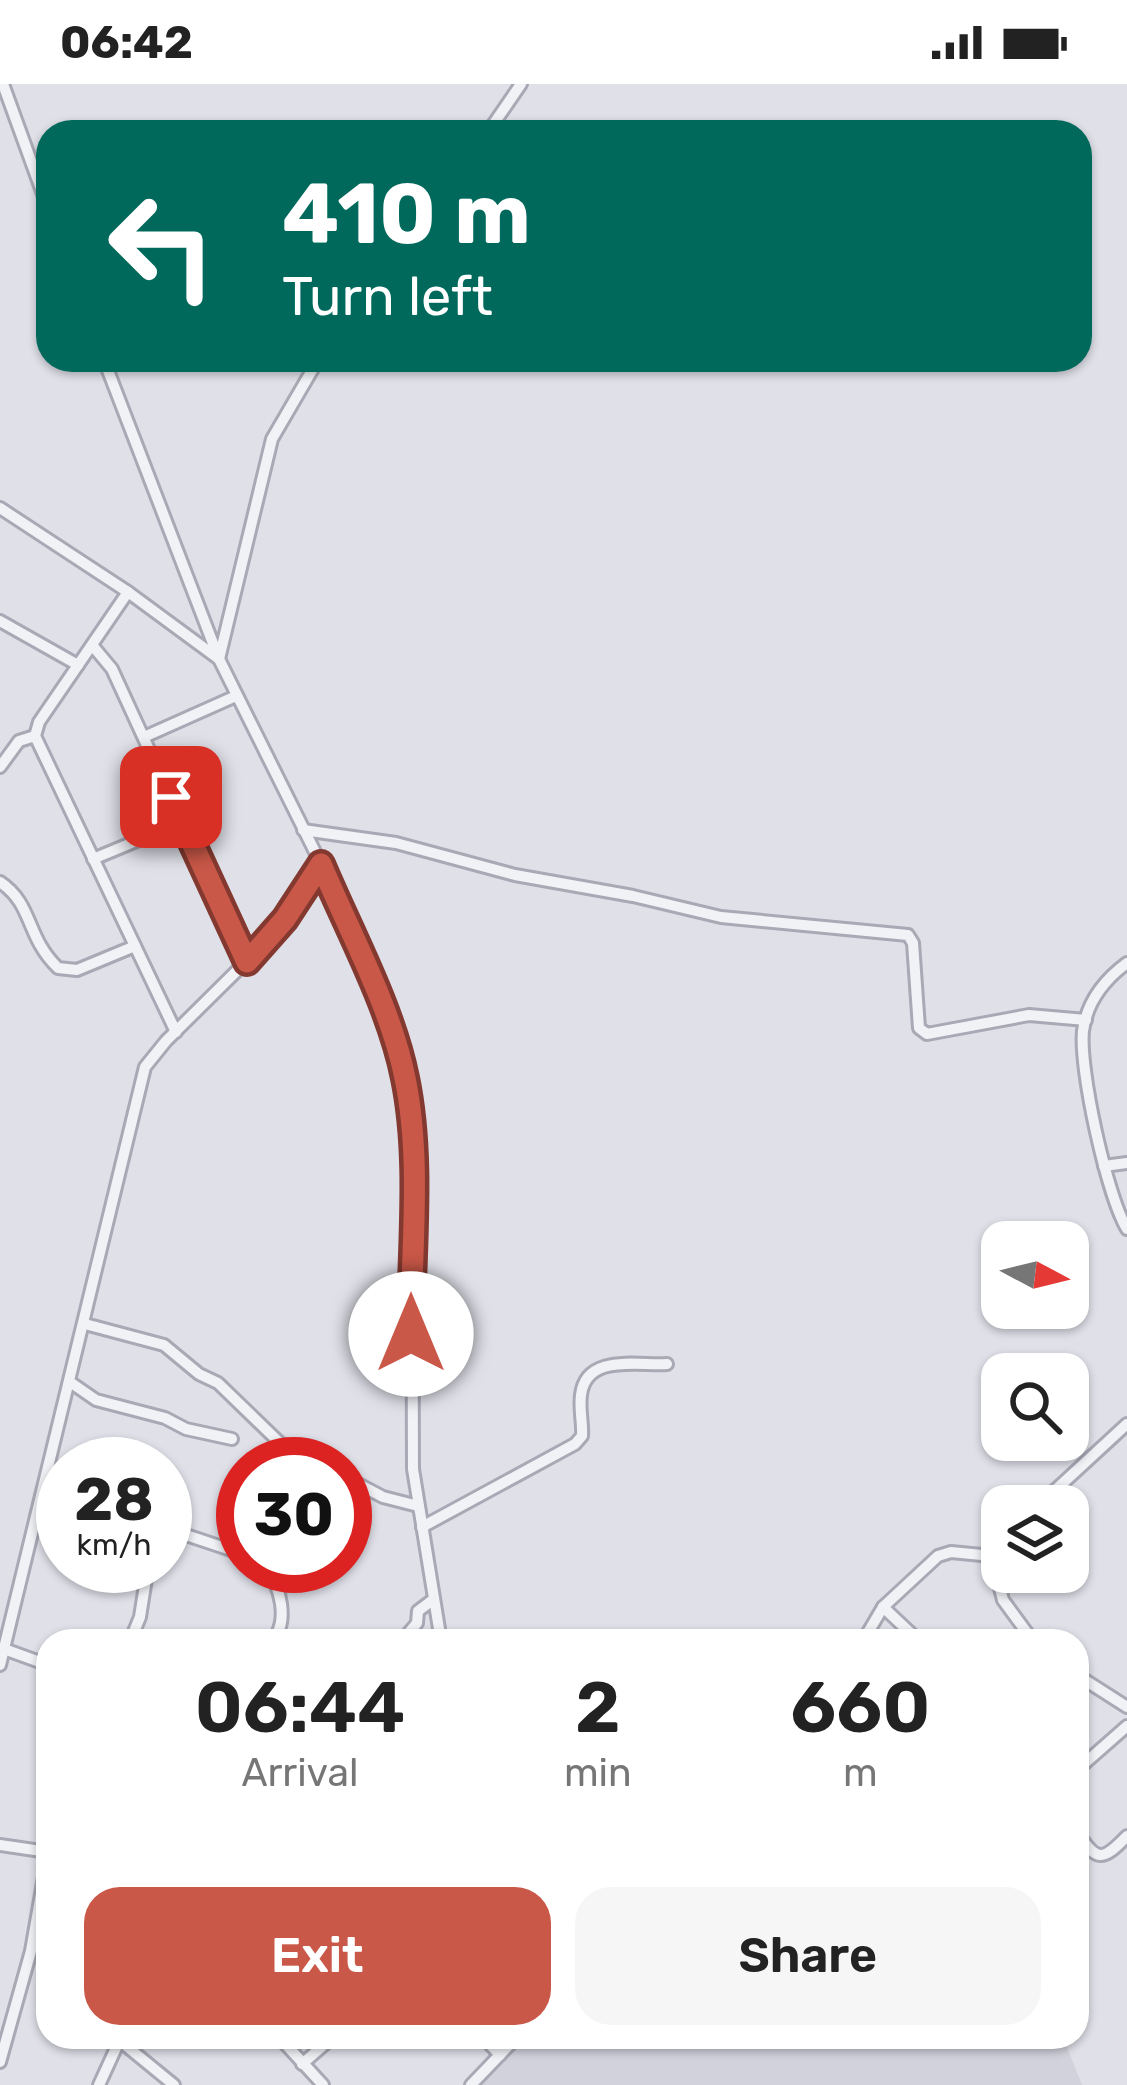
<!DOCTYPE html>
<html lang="en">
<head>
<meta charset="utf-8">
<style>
	:root { --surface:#fff; --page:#f6f6f6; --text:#222; --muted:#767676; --accent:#c95848 }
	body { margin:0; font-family:Rubik,sans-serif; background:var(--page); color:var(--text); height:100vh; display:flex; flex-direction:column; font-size:45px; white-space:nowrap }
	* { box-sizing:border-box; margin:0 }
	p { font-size:39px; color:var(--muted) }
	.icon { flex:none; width:66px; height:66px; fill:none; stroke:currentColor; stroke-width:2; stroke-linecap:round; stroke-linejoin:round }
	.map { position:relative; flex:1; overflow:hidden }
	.details { position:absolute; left:36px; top:1545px; width:1053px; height:420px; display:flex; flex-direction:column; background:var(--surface); border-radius:36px; box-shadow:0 3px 9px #0004 }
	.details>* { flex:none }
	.banner { position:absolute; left:36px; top:36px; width:1056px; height:252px; border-radius:36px; box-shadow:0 3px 9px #0004; background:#00695c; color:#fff; overflow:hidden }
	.needle { width:78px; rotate:97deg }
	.buttons { position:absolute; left:981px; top:1137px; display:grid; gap:24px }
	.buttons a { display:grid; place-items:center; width:108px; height:108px; border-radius:24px; background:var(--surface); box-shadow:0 3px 9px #0004; font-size:60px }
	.speed { position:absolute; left:36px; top:1353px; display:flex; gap:24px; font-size:60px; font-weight:700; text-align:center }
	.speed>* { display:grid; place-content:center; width:156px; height:156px; border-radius:50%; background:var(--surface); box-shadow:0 3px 9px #0004; line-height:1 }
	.speed small { font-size:30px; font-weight:400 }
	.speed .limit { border:18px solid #d22; background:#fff; color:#111 }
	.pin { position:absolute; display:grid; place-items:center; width:102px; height:102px; color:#fff; margin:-51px; border-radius:24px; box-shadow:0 6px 18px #0006 }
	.me { position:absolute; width:132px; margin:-66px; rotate:0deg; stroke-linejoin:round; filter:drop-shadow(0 0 9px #0008) }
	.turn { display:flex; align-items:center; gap:42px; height:252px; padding:0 48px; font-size:54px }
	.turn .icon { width:156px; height:156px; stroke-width:2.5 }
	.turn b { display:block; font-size:84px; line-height:102px }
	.eta { display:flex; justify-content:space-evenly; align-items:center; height:204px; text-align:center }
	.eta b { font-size:72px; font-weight:600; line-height:84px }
	.cta { display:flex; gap:24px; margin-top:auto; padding:24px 48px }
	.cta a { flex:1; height:138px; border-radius:36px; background:var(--accent); color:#fff; font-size:48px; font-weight:600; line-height:138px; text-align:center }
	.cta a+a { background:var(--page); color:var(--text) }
	.status { display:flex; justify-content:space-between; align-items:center; height:84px; padding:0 60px; background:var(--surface); direction:ltr }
	.status svg { height:33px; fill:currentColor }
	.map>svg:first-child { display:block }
	.built { fill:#d1d2dc }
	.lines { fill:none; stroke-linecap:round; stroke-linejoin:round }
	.minor-casing { stroke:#a8a9b5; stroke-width:16 }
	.minor { stroke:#f1f2f6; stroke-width:10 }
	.route-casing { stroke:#83392f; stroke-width:30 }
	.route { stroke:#c95848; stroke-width:21 }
</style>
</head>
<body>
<div class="status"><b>06:42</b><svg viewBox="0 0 49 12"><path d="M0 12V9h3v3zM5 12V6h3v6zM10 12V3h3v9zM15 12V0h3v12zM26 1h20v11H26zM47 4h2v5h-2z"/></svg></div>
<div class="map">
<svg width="1127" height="2001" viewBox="0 0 1127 2001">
	<rect width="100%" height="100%" fill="#dfe0e8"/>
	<polygon class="built" points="508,1953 1063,1953 1082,2001 463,2001"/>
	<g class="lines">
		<defs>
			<g id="minor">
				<polyline points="3,0 48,124"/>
				<polyline points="488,48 521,0"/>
				<polyline points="104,276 219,575 321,780 392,950 405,993 412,1074 413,1385 441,1557"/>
				<polyline points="0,424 128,508 39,638 35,652 176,948"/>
				<polyline points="128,508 219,575 272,355 318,276"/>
				<polyline points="0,537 78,581"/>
				<polyline points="92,561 112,585 247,879"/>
				<polyline points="144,653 236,612"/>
				<polyline points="0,683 19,657 35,652"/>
				<polyline points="303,746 396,759 515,791 633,812 721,833 908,851 913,859 919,944 927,950 1029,931 1086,936"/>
				<polyline points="93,775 182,738"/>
				<path d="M0 798C34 821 25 852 58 884L77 886 135 862"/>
				<path d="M1127 879C1104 896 1087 917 1083 947 1079 985 1107 1112 1127 1145"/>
				<polyline points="1104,1082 1127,1079"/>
				<polyline points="85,1240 164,1261 199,1290 218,1299 280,1359 315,1380"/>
				<polyline points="70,1298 96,1316 165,1334 186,1345 232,1355"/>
				<polyline points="345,1393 383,1413 418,1422"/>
				<polyline points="45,1404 63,1411"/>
				<polyline points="1038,1422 1127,1340"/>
				<path d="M422 1443 575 1360 582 1352C583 1339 579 1325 581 1311 586 1269 639 1282 667 1280"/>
				<polyline points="165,1444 243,1470"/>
				<polyline points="992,1472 1003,1516 1033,1557"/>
				<path d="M266 1482C280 1503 290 1537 272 1557"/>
				<polyline points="883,1523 919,1557"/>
				<polyline points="131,1555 140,1533 148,1482"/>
				<polyline points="402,1557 417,1539 418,1527 434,1515"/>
				<polyline points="863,1557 883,1523 938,1472 951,1468 992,1472 1002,1466"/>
				<polyline points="4,1565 48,1581"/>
				<polyline points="0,1581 145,983 166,957 269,855 321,780"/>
				<polyline points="1077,1591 1127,1623"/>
				<polyline points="1077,1686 1127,1642"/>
				<path d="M1077 1748C1097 1778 1102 1778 1127 1752"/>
				<polyline points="0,1761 48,1768"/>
				<polyline points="208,1953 209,1954"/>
				<polyline points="279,1953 323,2001"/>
				<polyline points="483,1953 500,1971"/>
				<polyline points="119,1956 174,2001"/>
				<polyline points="0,1978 31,1867 48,1770"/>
				<polyline points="302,1980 333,1953"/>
				<polyline points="99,2001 121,1953"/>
				<polyline points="471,2001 517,1953"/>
			</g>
		</defs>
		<use href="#minor" class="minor-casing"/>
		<use href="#minor" class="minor"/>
	</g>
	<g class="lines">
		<defs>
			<path id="route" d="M171 713 247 878 285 835 321 780C349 847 391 923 405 994 422 1076 411 1167 411 1250"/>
		</defs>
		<use href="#route" class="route-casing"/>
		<use href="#route" class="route"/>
	</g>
</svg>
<div class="buttons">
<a><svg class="needle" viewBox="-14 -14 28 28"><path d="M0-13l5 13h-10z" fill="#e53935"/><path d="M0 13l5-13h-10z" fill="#767676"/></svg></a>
<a><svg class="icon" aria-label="search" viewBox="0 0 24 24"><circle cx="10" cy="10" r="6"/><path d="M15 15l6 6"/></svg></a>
<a><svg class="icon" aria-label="layers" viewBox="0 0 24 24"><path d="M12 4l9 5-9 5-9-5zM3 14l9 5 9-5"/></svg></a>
</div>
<div class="speed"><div>28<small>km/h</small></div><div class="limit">30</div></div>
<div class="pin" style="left:171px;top:713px;background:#d93025"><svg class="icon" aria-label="arrive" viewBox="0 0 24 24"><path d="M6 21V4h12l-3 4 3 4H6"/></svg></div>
<svg class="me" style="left:411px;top:1250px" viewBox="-20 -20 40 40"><circle r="19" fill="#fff"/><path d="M0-13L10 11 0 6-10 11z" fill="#c95848"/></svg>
<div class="banner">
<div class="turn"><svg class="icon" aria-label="left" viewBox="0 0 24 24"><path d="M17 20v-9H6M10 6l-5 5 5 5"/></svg><div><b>410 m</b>Turn left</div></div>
</div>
<section class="details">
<div class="eta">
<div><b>06:44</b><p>Arrival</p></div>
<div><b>2</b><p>min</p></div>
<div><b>660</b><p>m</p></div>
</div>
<div class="cta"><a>Exit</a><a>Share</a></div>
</section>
</div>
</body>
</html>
